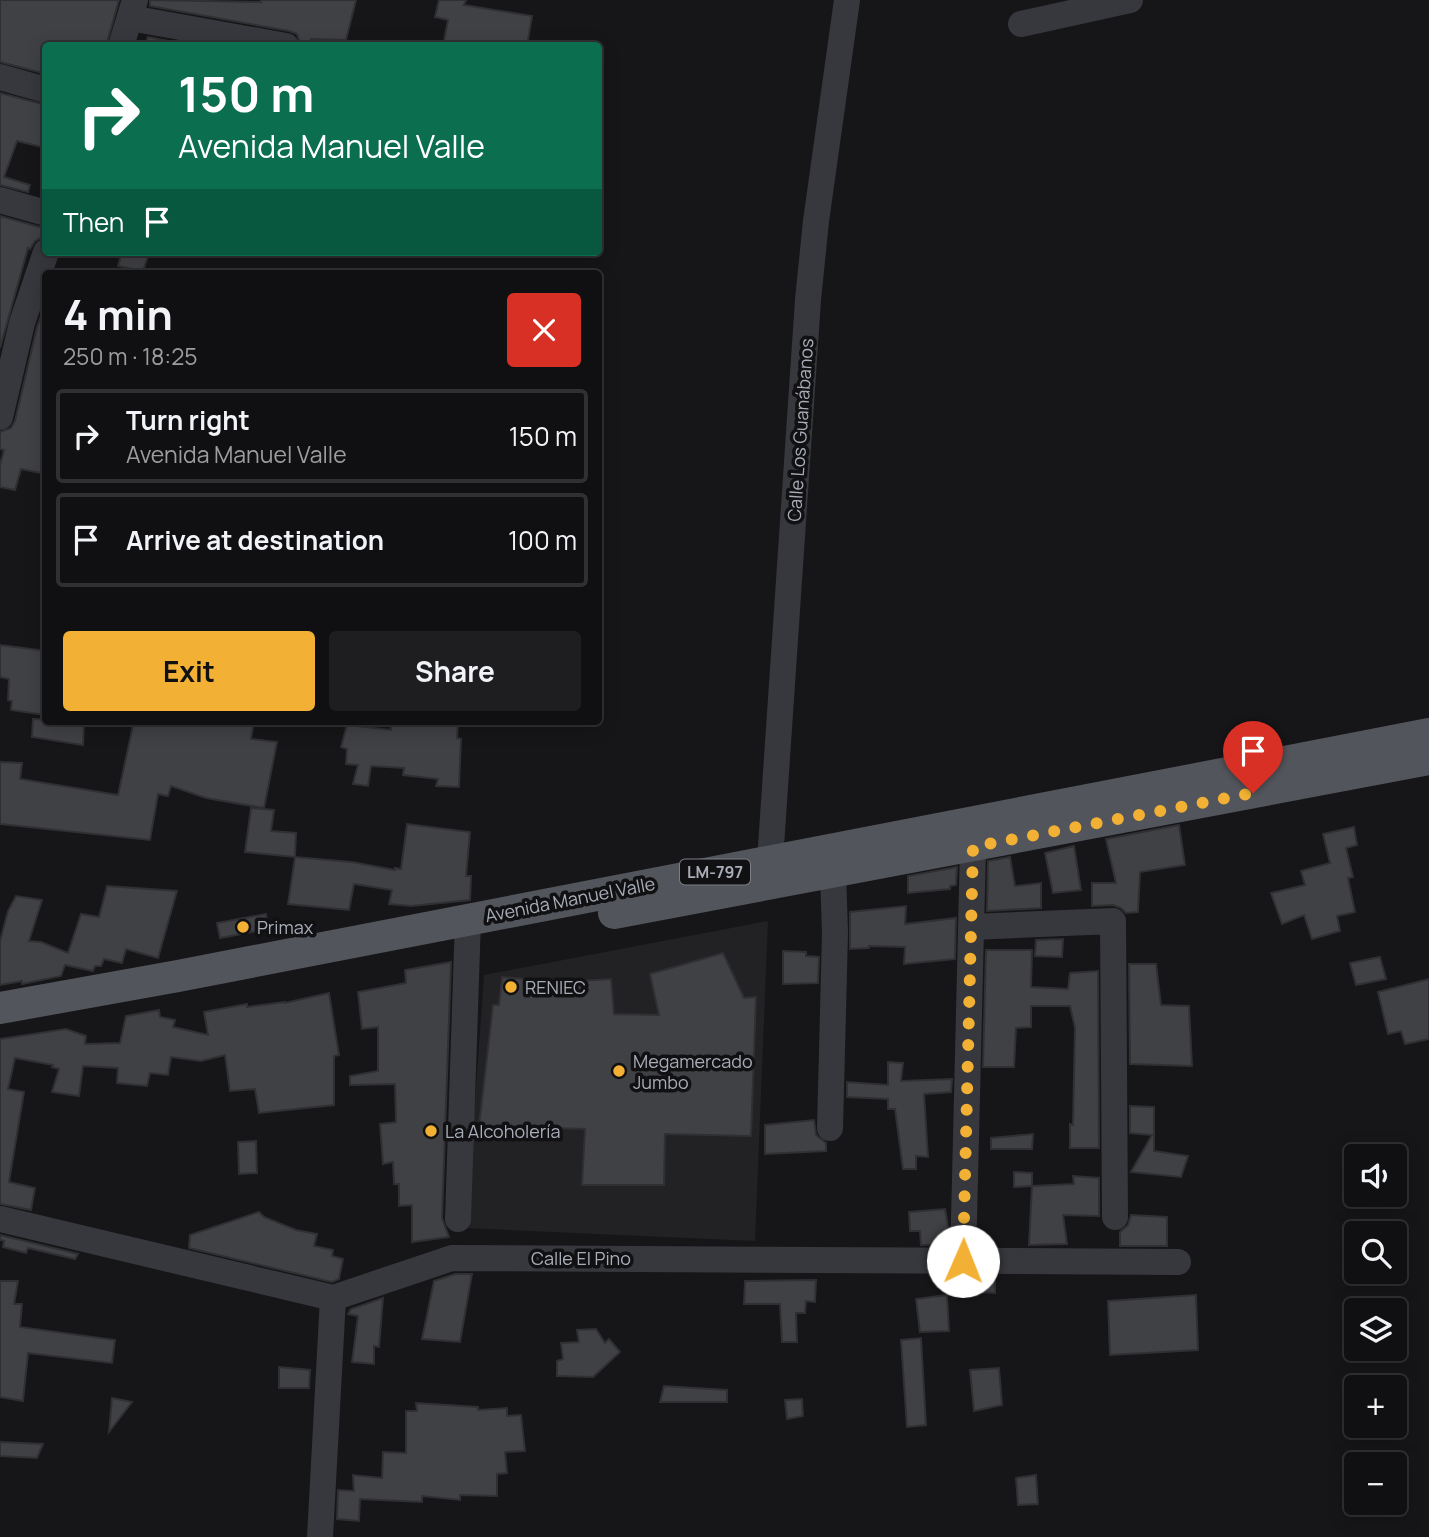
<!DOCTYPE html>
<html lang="en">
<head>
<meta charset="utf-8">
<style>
	:root { --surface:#101012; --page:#1e1e20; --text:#f1f3f6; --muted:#9c9d9f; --line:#303032; --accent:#f2b134 }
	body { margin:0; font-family:Manrope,sans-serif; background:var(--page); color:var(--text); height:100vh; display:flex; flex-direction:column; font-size:26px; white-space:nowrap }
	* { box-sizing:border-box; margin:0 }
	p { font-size:23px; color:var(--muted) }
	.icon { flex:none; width:38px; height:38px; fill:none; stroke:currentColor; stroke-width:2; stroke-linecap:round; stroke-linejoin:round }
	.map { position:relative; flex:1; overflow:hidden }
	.drawer { position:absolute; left:42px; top:270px; width:560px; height:455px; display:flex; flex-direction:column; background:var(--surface); border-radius:7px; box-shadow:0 4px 18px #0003,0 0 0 2px var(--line) }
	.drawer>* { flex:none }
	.top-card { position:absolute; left:42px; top:42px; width:560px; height:214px; border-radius:7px; box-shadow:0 4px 18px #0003,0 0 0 2px var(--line); background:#0b6e4f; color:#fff; overflow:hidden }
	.fabs { position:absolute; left:1344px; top:1144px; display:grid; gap:14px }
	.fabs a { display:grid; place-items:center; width:63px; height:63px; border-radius:7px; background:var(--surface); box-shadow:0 4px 18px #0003,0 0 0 2px var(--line); font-size:35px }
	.pin { position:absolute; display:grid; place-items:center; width:60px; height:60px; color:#fff; margin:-72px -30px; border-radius:50% 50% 50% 0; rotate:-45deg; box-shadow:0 0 7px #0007 }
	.pin .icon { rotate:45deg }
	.me { position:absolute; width:77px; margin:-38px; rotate:1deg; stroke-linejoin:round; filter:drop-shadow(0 0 5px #0008) }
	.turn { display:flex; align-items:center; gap:24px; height:147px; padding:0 21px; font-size:32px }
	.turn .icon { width:91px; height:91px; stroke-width:2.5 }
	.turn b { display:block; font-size:49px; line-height:60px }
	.then { display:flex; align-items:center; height:66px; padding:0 21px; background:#0003; gap:14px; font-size:26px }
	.round { display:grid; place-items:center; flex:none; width:74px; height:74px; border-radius:7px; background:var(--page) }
	.overview { display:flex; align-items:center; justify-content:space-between; height:119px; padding:0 21px }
	h1 { font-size:42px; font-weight:700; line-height:52px }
	.cta { display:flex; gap:14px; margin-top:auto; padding:14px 21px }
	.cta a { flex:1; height:80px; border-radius:7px; background:var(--accent); color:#111; font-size:28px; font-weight:700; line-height:80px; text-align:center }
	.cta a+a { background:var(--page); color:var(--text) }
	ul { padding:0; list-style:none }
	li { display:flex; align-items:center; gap:21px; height:94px; margin:0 14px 10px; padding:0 7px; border:4px solid var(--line); border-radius:7px }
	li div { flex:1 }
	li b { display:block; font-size:26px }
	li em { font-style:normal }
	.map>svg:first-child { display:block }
	.built { fill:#222225 }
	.building { fill:#404145; stroke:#303034; stroke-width:2 }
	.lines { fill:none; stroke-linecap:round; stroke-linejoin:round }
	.minor { stroke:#37383d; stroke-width:26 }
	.major { stroke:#53555c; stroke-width:32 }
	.route { stroke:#f2b134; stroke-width:12; stroke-dasharray:0 21.6 }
	.poi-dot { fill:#f2b134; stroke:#111113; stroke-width:2.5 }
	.labels { text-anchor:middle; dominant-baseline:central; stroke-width:7; stroke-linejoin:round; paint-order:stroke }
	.shield { fill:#111113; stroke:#7b7e86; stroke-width:2 }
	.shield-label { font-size:16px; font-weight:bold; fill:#a8adb8 }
	.street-label { font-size:18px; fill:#a8adb8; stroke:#111113 }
	.poi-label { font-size:18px; fill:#a8adb8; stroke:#111113; text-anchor:start }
</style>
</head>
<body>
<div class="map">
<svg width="1429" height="1537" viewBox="0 0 1429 1537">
	<rect width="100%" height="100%" fill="#161618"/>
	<polygon class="built" points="768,921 755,1241 466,1228 484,975"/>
	<g class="building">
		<polygon points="0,0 119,0 106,46 46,46 46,74 0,62"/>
		<polygon points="150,0 261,2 261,0 356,0 346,40 311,39 310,46 301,46 297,34 289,31 150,6"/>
		<polygon points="439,0 466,0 464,5 532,16 527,46 443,46 448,20 435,17"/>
		<polygon points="148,37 194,46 145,46"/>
		<polygon points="0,93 46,105 46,148 17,141 4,177 30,185 28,192 0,185"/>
		<polygon points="0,216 43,228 41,234 46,235 35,241 30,249 28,248 0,348"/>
		<polygon points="122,252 148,256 143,271 118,266"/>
		<polygon points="46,303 46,474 21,469 15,490 0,487 0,465 4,450 0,449 0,432 11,428 15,421 37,327"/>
		<polygon points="0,645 46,651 46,715 11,710 12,701 8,700 9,679 0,677"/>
		<polygon points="33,719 84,721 83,745 32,737"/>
		<polygon points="134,721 254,721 251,739 277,742 264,808 206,798 171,786 168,796 158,794 150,840 0,824 0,762 22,763 20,779 118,795"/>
		<polygon points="391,721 458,721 457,738 461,739 459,787 436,786 438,779 403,775 404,768 371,766 368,786 353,784 358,765 346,764 347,749 341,747 347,725 391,730"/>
		<polygon points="251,808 274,810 271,831 296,833 295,857 245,852"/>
		<polygon points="407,824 470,832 466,876 471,876 470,900 411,906 389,904 392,890 354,884 349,910 288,904 295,857 352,862 395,870 395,868 401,869"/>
		<polygon points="1179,825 1185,865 1140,872 1138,912 1126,913 1121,908 1113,905 1092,906 1092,883 1116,883 1106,839"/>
		<polygon points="1354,827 1357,845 1346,848 1353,877 1348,878 1355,912 1337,916 1340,931 1312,939 1304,915 1282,924 1271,893 1305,885 1301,871 1330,863 1323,834"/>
		<polygon points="1074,846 1081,890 1053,893 1045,853"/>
		<polygon points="1010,857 1015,886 1041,883 1041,908 987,911 988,861"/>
		<polygon points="957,867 956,885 950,886 950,889 908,893 908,876"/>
		<polygon points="107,886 177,891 158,958 126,949 122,963 104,959 101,966 95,966 93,971 65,965 61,976 22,984 22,981 0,985 0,941 8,911 16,896 42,900 29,941 41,942 68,953 81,914 99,917"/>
		<polygon points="906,906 905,924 956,918 955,959 904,964 905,947 869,946 869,948 850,949 850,912"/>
		<polygon points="266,914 268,929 220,938 217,923"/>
		<polygon points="1063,939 1062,957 1035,956 1036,940"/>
		<polygon points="986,950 1032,950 1031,987 1068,989 1070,973 1098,971 1099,1148 1070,1148 1070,1124 1073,1125 1075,1028 1070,1006 1031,1006 1031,1027 1016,1028 1014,1067 983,1067"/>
		<polygon points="783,951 806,952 806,956 819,957 818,983 783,984"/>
		<polygon points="723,953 744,998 756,997 751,1136 665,1134 664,1185 582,1185 585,1129 479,1126 493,1005 499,1005 502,977 562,982 611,979 614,1014 659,1015 650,974"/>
		<polygon points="1380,957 1386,979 1356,985 1350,963"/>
		<polygon points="451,962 442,1218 449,1237 412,1242 412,1205 399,1206 399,1184 394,1184 393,1162 383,1164 380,1124 396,1122 395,1084 350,1085 350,1076 378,1071 378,1027 362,1029 358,992 406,983 405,970"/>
		<polygon points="1129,964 1156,964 1161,1005 1189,1006 1192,1066 1130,1064"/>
		<polygon points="1429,979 1429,1039 1405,1044 1401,1031 1388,1034 1378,992"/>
		<polygon points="329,993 339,1055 334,1056 334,1105 259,1113 255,1089 230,1091 225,1055 201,1061 171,1057 168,1075 150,1073 147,1086 117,1083 118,1068 83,1066 79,1096 52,1092 59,1069 52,1067 53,1065 15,1058 8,1089 24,1092 9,1182 35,1188 31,1210 0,1204 0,1039 66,1029 86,1036 85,1044 120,1043 126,1016 159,1010 160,1017 175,1020 173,1027 208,1035 204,1012 247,1004 247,1007 285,1002 285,1003"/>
		<polygon points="888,1062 903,1063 901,1081 952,1079 951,1092 924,1094 928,1157 916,1156 916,1169 903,1169 895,1109 888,1109 888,1099 847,1097 847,1082 888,1085"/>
		<polygon points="1130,1106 1154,1107 1154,1151 1188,1156 1181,1177 1131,1172 1152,1135 1130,1133"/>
		<polygon points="814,1120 816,1135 826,1143 826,1151 765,1154 765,1125"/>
		<polygon points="1033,1134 1032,1149 991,1149 991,1138"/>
		<polygon points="256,1141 257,1173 239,1174 238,1142"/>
		<polygon points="1014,1172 1032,1173 1032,1186 1014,1187"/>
		<polygon points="1073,1176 1099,1178 1099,1216 1063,1215 1067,1244 1029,1245 1032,1186 1074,1184"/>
		<polygon points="945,1209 948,1226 948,1245 921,1245 920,1231 910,1231 909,1212"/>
		<polygon points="259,1212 264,1217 296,1230 317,1234 314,1246 333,1250 332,1256 343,1259 339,1279 332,1282 189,1248 190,1235"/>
		<polygon points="1131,1215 1167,1217 1167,1246 1120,1246 1120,1232 1128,1225"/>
		<polygon points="0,1235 78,1254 75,1259 28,1248 26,1253 3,1247 4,1241 0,1240"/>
		<polygon points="455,1274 472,1274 460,1342 422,1339 434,1281"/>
		<polygon points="977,1277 995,1277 995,1293 976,1292"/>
		<polygon points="816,1280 815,1302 806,1301 805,1313 796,1313 797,1342 782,1342 780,1304 744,1304 745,1281"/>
		<polygon points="0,1281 18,1281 14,1304 22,1304 20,1327 115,1340 112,1363 28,1353 23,1401 0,1397"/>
		<polygon points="947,1295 949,1331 920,1332 916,1299"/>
		<polygon points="1196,1295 1198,1350 1110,1355 1108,1301"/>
		<polygon points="383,1298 379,1347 374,1346 374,1364 352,1362 358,1316 348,1314 351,1309"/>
		<polygon points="596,1329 605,1343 609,1339 620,1352 593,1377 557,1376 557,1361 563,1359 561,1343 579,1342 577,1330"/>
		<polygon points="921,1338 926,1425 907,1427 901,1340"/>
		<polygon points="279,1367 310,1370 309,1388 279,1388"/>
		<polygon points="999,1368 1002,1405 974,1411 970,1370"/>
		<polygon points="664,1386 727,1390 727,1402 660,1402"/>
		<polygon points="112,1398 132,1402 109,1432"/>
		<polygon points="802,1399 803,1416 787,1419 785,1400"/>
		<polygon points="416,1403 478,1407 478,1410 507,1408 507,1416 521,1415 525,1451 505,1452 507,1473 497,1474 497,1496 460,1495 460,1500 422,1496 422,1502 360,1499 359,1521 337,1519 338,1490 354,1491 353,1475 382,1478 383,1452 406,1453 406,1411 417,1411"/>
		<polygon points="0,1442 43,1444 37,1458 0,1456"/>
		<polygon points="1036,1475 1038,1504 1018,1505 1016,1478"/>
	</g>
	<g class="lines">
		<g class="minor">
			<polyline points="130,18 286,46"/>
			<polyline points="1021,24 1130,0"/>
			<polyline points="121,46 135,0"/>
			<polyline points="0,77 46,90"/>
			<polyline points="0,200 46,213"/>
			<polyline points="0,417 22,323 46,252"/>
			<polyline points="770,861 808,300 816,221 847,0"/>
			<polyline points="971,927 1113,921 1115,1217"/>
			<polyline points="830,1128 835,933 833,872"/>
			<polyline points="0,1219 333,1298 452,1258 1178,1262"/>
			<polyline points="458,1219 468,919"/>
			<polyline points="963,1261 973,847"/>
			<polyline points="320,1537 333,1298"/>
		</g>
		<g class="major">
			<polyline points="614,913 1429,759"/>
			<polyline points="0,1008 178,976 1429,734"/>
		</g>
	</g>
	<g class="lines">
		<polyline class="route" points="963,1261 973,847 1253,793"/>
	</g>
	<g class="poi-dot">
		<circle cx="243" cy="927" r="7"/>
		<circle cx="511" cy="987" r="7"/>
		<circle cx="619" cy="1071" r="7"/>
		<circle cx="431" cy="1131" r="7"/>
	</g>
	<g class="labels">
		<rect class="shield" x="680" y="859.5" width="70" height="25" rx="5"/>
		<g class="shield-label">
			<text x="715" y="872">LM-797</text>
		</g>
		<g class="street-label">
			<text transform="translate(800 430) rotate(-86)">Calle Los Guanábanos</text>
			<text transform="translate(570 899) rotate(-11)">Avenida Manuel Valle</text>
			<text x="581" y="1258">Calle El Pino</text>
		</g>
		<g class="poi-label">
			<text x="257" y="927">Primax</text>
			<text x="525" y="987">RENIEC</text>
			<text x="633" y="1061">Megamercado<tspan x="633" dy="21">Jumbo</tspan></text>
			<text x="445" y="1131">La Alcoholería</text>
		</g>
	</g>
</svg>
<div class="fabs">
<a><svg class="icon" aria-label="sound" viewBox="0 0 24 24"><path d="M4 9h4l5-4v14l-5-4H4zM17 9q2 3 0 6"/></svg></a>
<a><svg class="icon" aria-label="search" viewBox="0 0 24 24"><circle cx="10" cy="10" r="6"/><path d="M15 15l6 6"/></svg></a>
<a><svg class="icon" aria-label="layers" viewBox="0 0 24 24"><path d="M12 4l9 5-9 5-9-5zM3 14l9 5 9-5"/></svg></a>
<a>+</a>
<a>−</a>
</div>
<div class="pin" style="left:1253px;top:793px;background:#d93025"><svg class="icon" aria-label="arrive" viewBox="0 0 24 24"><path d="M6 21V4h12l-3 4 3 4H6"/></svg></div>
<svg class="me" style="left:963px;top:1261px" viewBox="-20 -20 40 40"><circle r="19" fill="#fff"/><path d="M0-13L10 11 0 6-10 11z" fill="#f2b134"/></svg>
<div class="top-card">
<div class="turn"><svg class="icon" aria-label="right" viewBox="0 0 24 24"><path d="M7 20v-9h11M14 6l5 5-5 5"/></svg><div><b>150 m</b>Avenida Manuel Valle</div></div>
<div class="then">Then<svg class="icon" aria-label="arrive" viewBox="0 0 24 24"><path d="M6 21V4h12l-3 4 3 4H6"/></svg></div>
</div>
<section class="drawer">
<div class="overview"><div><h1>4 min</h1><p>250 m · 18:25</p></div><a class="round" style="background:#d93025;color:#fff"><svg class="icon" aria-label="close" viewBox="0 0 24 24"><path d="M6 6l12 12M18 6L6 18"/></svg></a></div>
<ul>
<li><svg class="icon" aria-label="right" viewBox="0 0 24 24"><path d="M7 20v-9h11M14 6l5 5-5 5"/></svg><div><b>Turn right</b><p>Avenida Manuel Valle</p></div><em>150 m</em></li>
<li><svg class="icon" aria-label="arrive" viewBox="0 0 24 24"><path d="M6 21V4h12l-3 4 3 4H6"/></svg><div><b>Arrive at destination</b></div><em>100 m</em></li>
</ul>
<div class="cta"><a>Exit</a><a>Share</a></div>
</section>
</div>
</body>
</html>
